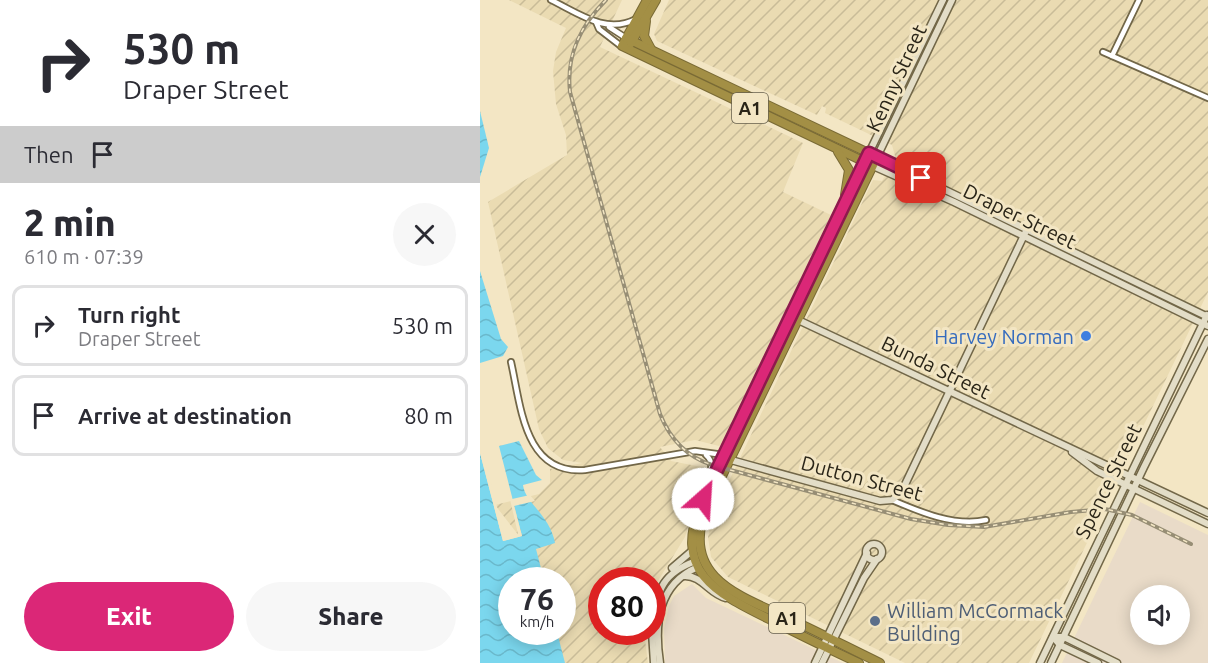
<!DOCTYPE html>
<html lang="en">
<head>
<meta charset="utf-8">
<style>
	:root { --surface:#fff; --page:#f7f7f7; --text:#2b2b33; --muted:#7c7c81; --line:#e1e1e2; --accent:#db2777 }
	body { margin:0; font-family:Ubuntu,sans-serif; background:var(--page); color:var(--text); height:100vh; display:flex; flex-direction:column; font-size:22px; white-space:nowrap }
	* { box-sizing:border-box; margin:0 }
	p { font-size:20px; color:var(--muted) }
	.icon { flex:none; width:33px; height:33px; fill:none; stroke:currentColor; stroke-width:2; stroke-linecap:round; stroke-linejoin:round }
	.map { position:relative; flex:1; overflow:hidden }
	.panel { display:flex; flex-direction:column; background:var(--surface); width:480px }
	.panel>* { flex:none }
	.top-card { background:#fff; color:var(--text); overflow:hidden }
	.buttons { position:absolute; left:650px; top:585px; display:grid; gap:12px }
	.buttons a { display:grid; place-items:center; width:60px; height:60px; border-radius:50%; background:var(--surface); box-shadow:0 3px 15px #0003; font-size:30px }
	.speed { position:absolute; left:18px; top:567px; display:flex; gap:12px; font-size:30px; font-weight:700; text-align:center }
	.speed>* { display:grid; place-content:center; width:78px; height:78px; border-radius:50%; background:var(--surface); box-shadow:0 3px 15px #0003; line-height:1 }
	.speed small { font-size:15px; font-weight:400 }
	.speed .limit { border:9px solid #d22; background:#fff; color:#111 }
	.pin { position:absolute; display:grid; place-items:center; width:51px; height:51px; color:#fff; margin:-26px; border-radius:12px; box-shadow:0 3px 9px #0006 }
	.me { position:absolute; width:66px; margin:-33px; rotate:26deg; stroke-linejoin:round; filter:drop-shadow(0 0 4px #0008) }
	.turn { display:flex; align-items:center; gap:21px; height:126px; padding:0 24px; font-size:27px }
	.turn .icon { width:78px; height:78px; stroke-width:2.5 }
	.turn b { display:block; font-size:42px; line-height:51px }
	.then { display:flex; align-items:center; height:57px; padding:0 24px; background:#0003; gap:12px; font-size:22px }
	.round { display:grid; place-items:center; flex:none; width:63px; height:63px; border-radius:32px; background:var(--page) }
	.headline { display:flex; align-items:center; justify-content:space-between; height:102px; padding:0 24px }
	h1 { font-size:36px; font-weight:800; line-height:45px }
	.primary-button { display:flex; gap:12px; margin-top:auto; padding:12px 24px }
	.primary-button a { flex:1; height:69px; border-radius:36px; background:var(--accent); color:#fff; font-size:24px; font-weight:800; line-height:69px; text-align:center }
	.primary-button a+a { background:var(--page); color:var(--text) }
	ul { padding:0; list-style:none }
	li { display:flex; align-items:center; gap:18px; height:81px; margin:0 12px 9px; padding:0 12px; border:3px solid var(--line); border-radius:12px }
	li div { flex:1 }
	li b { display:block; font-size:22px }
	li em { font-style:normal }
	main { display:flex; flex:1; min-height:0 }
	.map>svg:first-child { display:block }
	.commercial { fill:#e9dbc8; fill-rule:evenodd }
	.industrial { fill:url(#industrial-furrows) }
	.water { fill:url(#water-waves) }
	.pier { fill:#f3e6c4 }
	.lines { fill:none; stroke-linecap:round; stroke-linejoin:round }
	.street-casing { stroke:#726748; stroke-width:8 }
	.secondary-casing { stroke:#726748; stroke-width:9 }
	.highway-casing { stroke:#796a35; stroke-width:10 }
	.street { stroke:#fff; stroke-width:4.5 }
	.secondary { stroke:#e3ddc7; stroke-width:6 }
	.highway { stroke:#a38f45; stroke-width:8 }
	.rail-casing { stroke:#978e75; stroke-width:4 }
	.rail { stroke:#f3e6c4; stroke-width:1.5; stroke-dasharray:4.5; stroke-linecap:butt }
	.route-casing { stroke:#8e194d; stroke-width:15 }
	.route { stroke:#db2777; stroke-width:10 }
	.shop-dot { fill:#3f7fe0; stroke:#f3e6c4; stroke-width:2 }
	.service-dot { fill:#5c6f8a; stroke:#f3e6c4; stroke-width:2 }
	.labels { text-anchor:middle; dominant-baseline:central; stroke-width:6; stroke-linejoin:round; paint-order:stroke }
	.shield { fill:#f3e6c4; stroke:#665f4c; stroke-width:1.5 }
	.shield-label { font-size:18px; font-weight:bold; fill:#2a2518 }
	.street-label { font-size:20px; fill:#2a2518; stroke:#f3e6c4 }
	.shop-label { font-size:20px; fill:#366cbe; stroke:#f3e6c4; text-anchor:end }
	.service-label { font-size:20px; fill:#4e5e75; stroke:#f3e6c4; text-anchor:start }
</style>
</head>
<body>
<main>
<section class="panel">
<div class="top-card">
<div class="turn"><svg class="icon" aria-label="right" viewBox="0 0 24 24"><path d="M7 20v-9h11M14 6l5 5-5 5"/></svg><div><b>530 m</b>Draper Street</div></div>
<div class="then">Then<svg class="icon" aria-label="arrive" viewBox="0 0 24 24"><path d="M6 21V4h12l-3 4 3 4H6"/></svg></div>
</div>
<div class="headline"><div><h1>2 min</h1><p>610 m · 07:39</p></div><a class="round"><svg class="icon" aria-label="close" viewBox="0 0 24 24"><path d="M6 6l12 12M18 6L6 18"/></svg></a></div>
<ul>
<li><svg class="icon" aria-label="right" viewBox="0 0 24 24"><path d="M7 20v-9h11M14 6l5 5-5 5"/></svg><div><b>Turn right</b><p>Draper Street</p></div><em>530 m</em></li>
<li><svg class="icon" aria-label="arrive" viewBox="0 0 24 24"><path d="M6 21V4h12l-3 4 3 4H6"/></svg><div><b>Arrive at destination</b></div><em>80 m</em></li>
</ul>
<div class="primary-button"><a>Exit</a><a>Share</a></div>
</section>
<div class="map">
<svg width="728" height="663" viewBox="0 0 728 663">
	<defs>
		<pattern id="industrial-furrows" width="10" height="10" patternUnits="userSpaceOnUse" patternTransform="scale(1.5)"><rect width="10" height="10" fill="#eadbb2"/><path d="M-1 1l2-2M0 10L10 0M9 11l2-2" fill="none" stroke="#c9bc98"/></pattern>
		<pattern id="water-waves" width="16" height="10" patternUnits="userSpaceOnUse" patternTransform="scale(1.5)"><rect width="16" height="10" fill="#7bd7ee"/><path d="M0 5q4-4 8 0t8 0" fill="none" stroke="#6ab8cb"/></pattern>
	</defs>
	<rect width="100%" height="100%" fill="#f3e6c4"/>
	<g class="commercial">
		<path d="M660 502 728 535V663H582ZM660 596H699V634H660Z"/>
		<polygon points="212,584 226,598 363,663 185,663 184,629 189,606 194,596"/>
	</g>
	<g class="industrial">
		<polygon points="29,0 142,0 120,47 323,143 303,192 351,215 242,444 239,446 215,440 180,447 191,461 227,468 205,537 173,589 172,580 122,580 122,632 164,632 168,663 79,663 71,632 82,632 82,580 58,580 50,550 15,505 59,494 70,483 70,469 103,463 83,460 68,448 59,429 8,202 87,155 86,135 76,104 73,71 76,52 86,28"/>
		<polygon points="189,0 728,0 728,292 549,663 425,663 248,577 231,557 228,537 233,514 248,493 245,489 248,483 393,180 402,181 415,156 412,145 345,113 346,108 342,106 337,115 177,41 174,34"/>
	</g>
	<g class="water">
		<polygon points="0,111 9,148 0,177"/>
		<polygon points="0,271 21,339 28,347 23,356 0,363"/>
		<path d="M39 441 56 475 62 480 43 485C45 503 70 515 75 543L56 549 64 580H32V632H77L85 663H0V453L23 541 42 536 19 446Z"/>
	</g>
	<polygon class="pier" points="17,443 32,499 50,495 55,501 34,506 42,536 23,541 0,453 0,450 3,452 25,538 38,534"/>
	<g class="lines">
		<defs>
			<g id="street">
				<path d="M71 0C98 13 126 35 156 19"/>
				<polyline points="116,22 119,29 141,46"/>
				<polyline points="129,27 146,38"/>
				<polyline points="623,52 728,98"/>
				<polyline points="632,56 659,0"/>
				<path d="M31 362C41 406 44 475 105 470L215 451 244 455"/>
				<path d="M223 493C224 480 239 466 226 455"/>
				<path d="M412 500C440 512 475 527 506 520"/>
			</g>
			<g id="secondary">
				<polyline points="472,0 397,157 728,317"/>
				<polyline points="389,153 463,0"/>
				<polyline points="393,166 474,202 728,326"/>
				<polyline points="316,319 728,513"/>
				<polyline points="592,452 617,471 728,524"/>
				<polyline points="251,460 400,501 412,500 421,493 547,229"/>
				<circle cx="394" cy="552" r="8"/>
				<polyline points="192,568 213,550"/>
				<path d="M204 576C222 575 229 594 246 598"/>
				<path d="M172 621C178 589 183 573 216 561"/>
				<polyline points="172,631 176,617"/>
				<polyline points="172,632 174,663"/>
				<polyline points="573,637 584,637 637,663"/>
				<polyline points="573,637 580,645 618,663"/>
				<path d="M180 663C174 623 178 584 218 567"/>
				<polyline points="335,663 387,553"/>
				<polyline points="342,663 384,578 397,559"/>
				<polyline points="560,663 727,315"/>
				<polyline points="571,663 664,467 728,339"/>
			</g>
			<g id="highway">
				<polyline points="167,0 142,46 389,164"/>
				<polyline points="166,21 164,36 171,49"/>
				<path d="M146 38 397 157 226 509C199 579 263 597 312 620 342 634 371 649 400 663"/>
				<polyline points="151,43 176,0"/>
				<polyline points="358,152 369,170 365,195"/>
				<path d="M379 663C349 649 320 635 291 620 234 592 191 571 223 499L389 153"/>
			</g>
		</defs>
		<use href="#street" class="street-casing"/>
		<use href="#secondary" class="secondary-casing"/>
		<use href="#highway" class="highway-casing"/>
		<use href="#street" class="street"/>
		<use href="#secondary" class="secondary"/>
		<use href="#highway" class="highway"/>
		<defs>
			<path id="rail" d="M126 0C100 26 86 55 90 92L180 414C190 439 207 457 232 465L431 519 468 525 504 527 591 512 625 509 652 515 711 544"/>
		</defs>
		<use href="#rail" class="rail-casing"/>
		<use href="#rail" class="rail"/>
	</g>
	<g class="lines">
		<defs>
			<polyline id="route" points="223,499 389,153 441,178"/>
		</defs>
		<use href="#route" class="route-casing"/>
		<use href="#route" class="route"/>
	</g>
	<circle class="shop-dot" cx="606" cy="336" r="6"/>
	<circle class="service-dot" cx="395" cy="621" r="6"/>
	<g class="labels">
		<g class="shield">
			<rect x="252" y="93" width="36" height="30" rx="4.5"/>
			<rect x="289" y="603" width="36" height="30" rx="4.5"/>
		</g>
		<g class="shield-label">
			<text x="270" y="108">A1</text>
			<text x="307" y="618">A1</text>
		</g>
		<g class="street-label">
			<text transform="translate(416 78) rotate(-65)">Kenny Street</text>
			<text transform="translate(540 216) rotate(26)">Draper Street</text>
			<text transform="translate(456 367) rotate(26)">Bunda Street</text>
			<text transform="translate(382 478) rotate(15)">Dutton Street</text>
			<text transform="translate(628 481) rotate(-64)">Spence Street</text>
		</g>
		<g class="shop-label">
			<text x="594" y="336">Harvey Norman</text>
		</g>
		<g class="service-label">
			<text x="407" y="610">William McCormack<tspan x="407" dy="23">Building</tspan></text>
		</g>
	</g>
</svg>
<div class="buttons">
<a><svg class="icon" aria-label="sound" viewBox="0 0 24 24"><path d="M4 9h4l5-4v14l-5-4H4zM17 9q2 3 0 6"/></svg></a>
</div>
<div class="speed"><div>76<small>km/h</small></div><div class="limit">80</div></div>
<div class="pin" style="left:441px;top:178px;background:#d93025"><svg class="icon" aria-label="arrive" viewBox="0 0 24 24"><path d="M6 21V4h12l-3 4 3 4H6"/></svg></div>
<svg class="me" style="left:223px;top:499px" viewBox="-20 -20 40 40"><circle r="19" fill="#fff"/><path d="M0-13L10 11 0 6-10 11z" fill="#db2777"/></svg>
</div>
</main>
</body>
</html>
